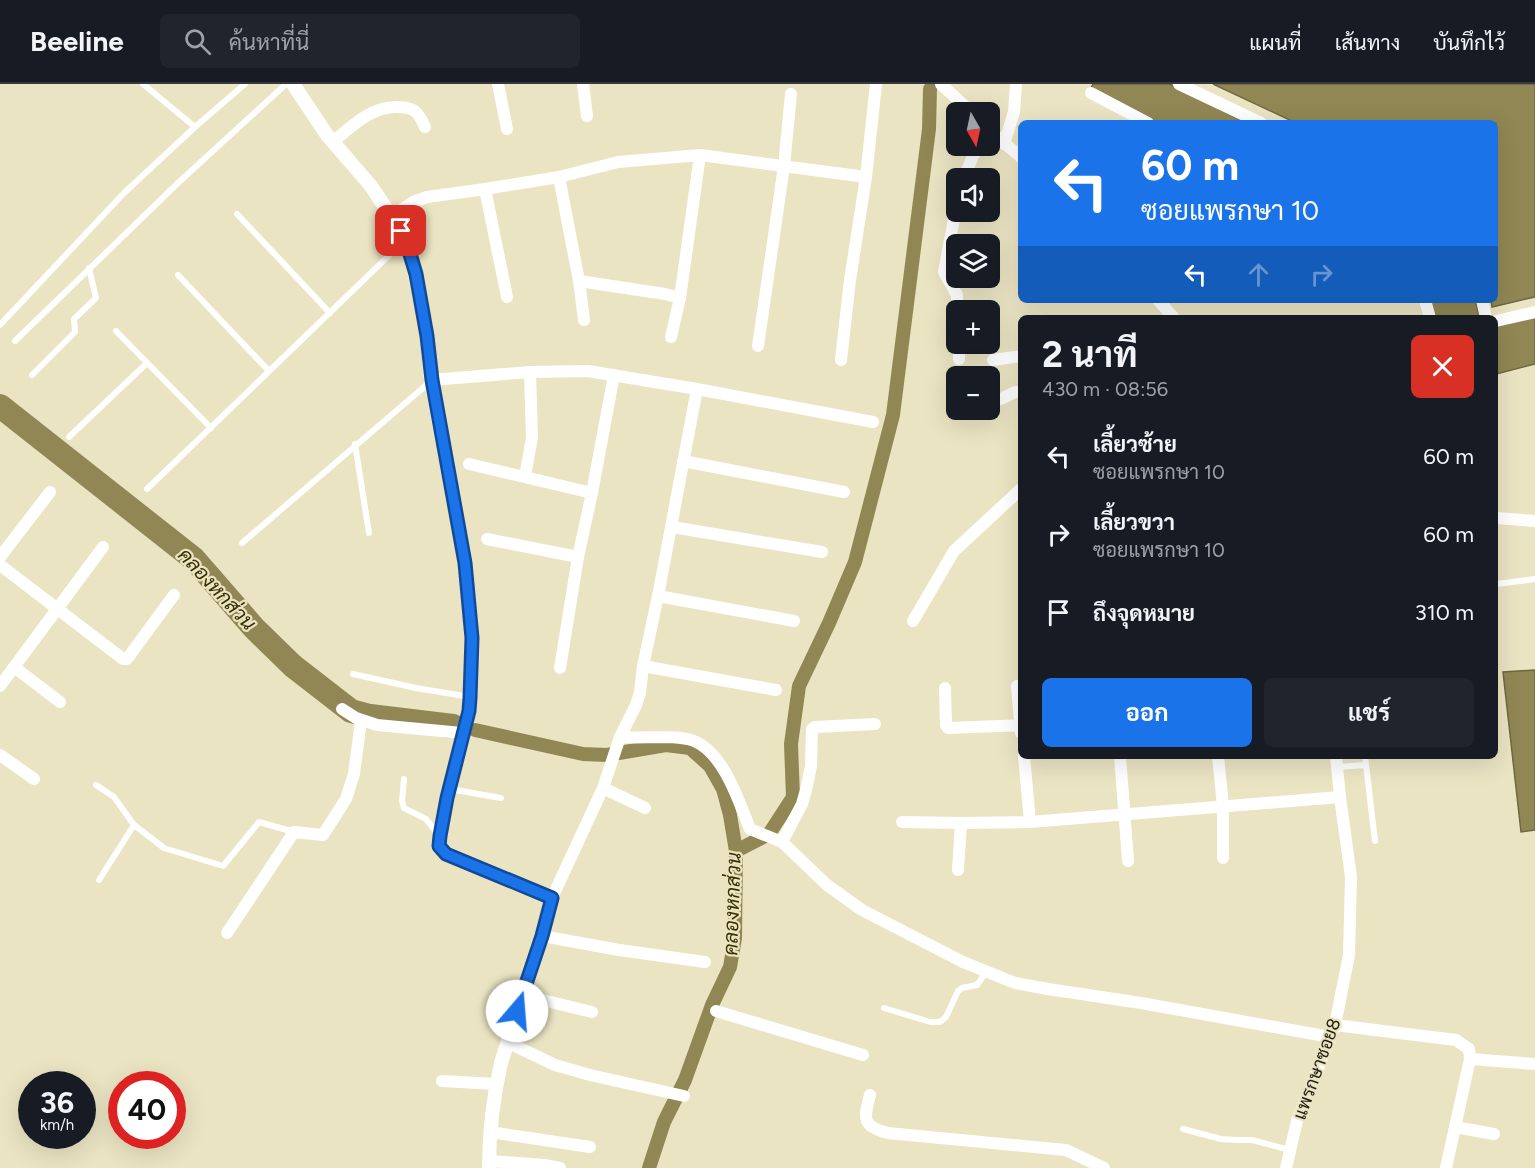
<!DOCTYPE html>
<html lang="th">
<head>
<meta charset="utf-8">
<style>
	:root { --surface:#171b24; --page:#20242c; --text:#f1f3f6; --muted:#9ea1a6; --line:#363941; --accent:#1a73e8 }
	body { margin:0; font-family:Figtree,Sarabun,sans-serif; background:var(--page); color:var(--text); height:100vh; display:flex; flex-direction:column; font-size:22px; white-space:nowrap }
	* { box-sizing:border-box; margin:0 }
	p { font-size:20px; color:var(--muted) }
	.icon { flex:none; width:33px; height:33px; fill:none; stroke:currentColor; stroke-width:2; stroke-linecap:round; stroke-linejoin:round }
	.map { position:relative; flex:1; overflow:hidden }
	.panel { position:absolute; left:1018px; top:231px; width:480px; height:444px; display:flex; flex-direction:column; background:var(--surface); border-radius:9px; box-shadow:0 6px 24px #0002 }
	.panel>* { flex:none }
	.banner { position:absolute; left:1018px; top:36px; width:480px; height:183px; border-radius:9px; box-shadow:0 6px 24px #0002; background:#1a73e8; color:#fff; overflow:hidden }
	.needle { width:39px; rotate:171deg }
	.buttons { position:absolute; left:946px; top:18px; display:grid; gap:12px }
	.buttons a { display:grid; place-items:center; width:54px; height:54px; border-radius:9px; background:var(--surface); box-shadow:0 6px 24px #0002; font-size:30px }
	.speed { position:absolute; left:18px; top:987px; display:flex; gap:12px; font-size:30px; font-weight:700; text-align:center }
	.speed>* { display:grid; place-content:center; width:78px; height:78px; border-radius:50%; background:var(--surface); box-shadow:0 6px 24px #0002; line-height:1 }
	.speed small { font-size:15px; font-weight:400 }
	.speed .limit { border:9px solid #d22; background:#fff; color:#111 }
	.pin { position:absolute; display:grid; place-items:center; width:51px; height:51px; color:#fff; margin:-26px; border-radius:12px; box-shadow:0 3px 9px #0006 }
	.me { position:absolute; width:66px; margin:-33px; rotate:18deg; stroke-linejoin:round; filter:drop-shadow(0 0 4px #0008) }
	.turn { display:flex; align-items:center; gap:21px; height:126px; padding:0 24px; font-size:27px }
	.turn .icon { width:78px; height:78px; stroke-width:2.5 }
	.turn b { display:block; font-size:42px; line-height:51px }
	.lanes { display:flex; align-items:center; height:57px; padding:0 24px; background:#0003; justify-content:center; gap:30px; direction:ltr }
	.lanes .off { opacity:.35 }
	.round { display:grid; place-items:center; flex:none; width:63px; height:63px; border-radius:9px; background:var(--page) }
	.head { display:flex; align-items:center; justify-content:space-between; height:102px; padding:0 24px }
	h1 { font-size:36px; font-weight:700; line-height:45px }
	.primary-button { display:flex; gap:12px; margin-top:auto; padding:12px 24px }
	.primary-button a { flex:1; height:69px; border-radius:9px; background:var(--accent); color:#fff; font-size:24px; font-weight:700; line-height:69px; text-align:center }
	.primary-button a+a { background:var(--page); color:var(--text) }
	ul { padding:0; list-style:none }
	li { display:flex; align-items:center; gap:18px; height:78px; padding:0 24px }
	li div { flex:1 }
	li b { display:block; font-size:22px }
	li em { font-style:normal }
	header { display:flex; align-items:center; gap:36px; box-sizing:border-box; height:84px; padding:0 30px; background:var(--surface); border-bottom:2px solid var(--line) }
	header strong { font-size:28px }
	nav { display:flex; gap:33px; margin-inline-start:auto; font-size:21px }
	.search { width:420px; height:54px; background:var(--page); display:flex; align-items:center; gap:15px; box-sizing:border-box; padding:0 21px; border-radius:9px; color:var(--muted); font-size:22px }
	.map>svg:first-child { display:block }
	.water { fill:#918754; stroke:#706840; stroke-width:1.5 }
	.lines { fill:none; stroke-linecap:round; stroke-linejoin:round }
	.canal { stroke:#918754; stroke-width:14 }
	.river { stroke:#918754; stroke-width:24 }
	.service { stroke:#fff; stroke-width:6 }
	.minor { stroke:#fff; stroke-width:12 }
	.tertiary { stroke:#fff; stroke-width:14 }
	.route-casing { stroke:#114b97; stroke-width:15 }
	.route { stroke:#1a73e8; stroke-width:10 }
	.labels { text-anchor:middle; dominant-baseline:central; stroke-width:4.5; stroke-linejoin:round; paint-order:stroke }
	.street-label { font-size:18px; fill:#221f13; stroke:#eae4c3 }
	.water-label { font-size:20px; font-style:italic; fill:#383003; stroke:#eae4c3 }
</style>
</head>
<body>
<header>
<strong>Beeline</strong>
<div class="search"><svg class="icon" aria-label="search" viewBox="0 0 24 24"><circle cx="10" cy="10" r="6"/><path d="M15 15l6 6"/></svg>ค้นหาที่นี่</div>
<nav><a>แผนที่</a><a>เส้นทาง</a><a>บันทึกไว้</a></nav>
</header>
<div class="map">
<svg width="1535" height="1084" viewBox="0 0 1535 1084">
	<rect width="100%" height="100%" fill="#eae4c3"/>
	<g class="water">
		<polygon points="1093,0 1170,0 1247,39 1146,39 1089,8"/>
		<polygon points="1213,0 1535,0 1535,213 1492,223 1491,216 1496,216 1496,39 1296,39"/>
		<polygon points="1421,216 1475,216 1480,234 1427,234"/>
		<polygon points="1535,229 1535,280 1496,290 1496,237"/>
		<polygon points="1535,586 1535,746 1521,748 1503,588"/>
	</g>
	<g class="lines">
		<g class="canal">
			<polyline points="475,646 583,670 607,671 666,661 690,664 710,682 723,705 730,731 736,767 735,854 730,883 712,921 685,996 664,1038 649,1084"/>
			<polyline points="736,767 769,750 793,713 791,660 799,602 829,539 855,478 893,331 929,45 930,5"/>
		</g>
		<polyline class="river" points="0,322 194,475 254,544 293,582 351,627 370,632 453,642"/>
		<g class="service">
			<polyline points="143,0 195,43"/>
			<polyline points="237,130 330,229"/>
			<polyline points="178,191 269,287"/>
			<polyline points="0,241 124,109 195,43 245,0"/>
			<polyline points="116,247 211,344"/>
			<polyline points="15,257 179,98 286,0"/>
			<polyline points="32,291 75,248 74,235 96,214 89,184"/>
			<polyline points="69,353 147,279"/>
			<polyline points="355,360 369,449"/>
			<polyline points="147,405 404,157"/>
			<polyline points="242,459 431,297"/>
			<polyline points="1496,500 1535,495"/>
			<polyline points="353,590 416,604 470,613"/>
			<polyline points="1365,672 1375,757"/>
			<polyline points="1337,683 1366,681"/>
			<polyline points="404,695 402,717 404,724 426,735 439,751"/>
			<polyline points="96,701 114,713 134,741 164,764 223,782 259,738 294,748"/>
			<polyline points="450,705 501,714"/>
			<polyline points="99,796 134,741"/>
			<polyline points="884,924 930,938 940,938 946,933 958,907 962,904 977,901 986,888"/>
			<polyline points="1183,1045 1221,1055 1236,1056 1252,1056 1290,1066"/>
		</g>
		<g class="minor">
			<polyline points="498,0 507,45"/>
			<polyline points="583,0 587,32"/>
			<polyline points="941,0 971,28"/>
			<polyline points="1179,0 1261,39"/>
			<polyline points="1091,9 1148,39"/>
			<polyline points="990,47 1022,74"/>
			<path d="M334 57C352 42 371 23 396 23 414 23 418 27 425 43"/>
			<polyline points="1004,60 1014,28 1016,0"/>
			<polyline points="559,93 579,197 665,210 680,214 700,71"/>
			<polyline points="964,94 977,62"/>
			<polyline points="485,105 507,213"/>
			<polyline points="957,119 944,188 957,211 957,226"/>
			<polyline points="391,133 413,118 427,113 485,105 559,93 618,78 700,71 866,93 876,0"/>
			<polyline points="579,197 584,236"/>
			<polyline points="1158,216 1174,234"/>
			<polyline points="1425,216 1430,234"/>
			<polyline points="1482,216 1486,234"/>
			<polyline points="1496,237 1535,228"/>
			<polyline points="671,253 680,214"/>
			<polyline points="959,260 959,275"/>
			<polyline points="758,262 784,82 791,10"/>
			<polyline points="841,276 850,196 866,93"/>
			<polyline points="993,276 1022,272"/>
			<polyline points="431,296 530,288 588,287 697,305 873,338"/>
			<path d="M697 305 658 512 643 582 640 609 636 621 620 653C640 655 676 650 694 657 724 669 739 718 750 745L782 758 827 801 862 826 963 878 1015 899 1048 905 1141 919 1330 953"/>
			<polyline points="1001,315 1015,308 1022,308"/>
			<polyline points="683,377 844,408"/>
			<polyline points="469,380 592,409"/>
			<polyline points="525,392 532,354 530,288"/>
			<polyline points="1496,434 1535,437"/>
			<polyline points="672,443 822,468"/>
			<polyline points="487,455 578,473"/>
			<polyline points="0,473 50,408"/>
			<polyline points="0,481 123,575 127,575 174,511"/>
			<polyline points="658,512 794,537"/>
			<polyline points="913,537 954,467 1022,404"/>
			<polyline points="643,582 776,606"/>
			<polyline points="14,583 60,618"/>
			<polyline points="560,584 578,473 592,409 614,291"/>
			<polyline points="0,602 103,463"/>
			<polyline points="1017,602 1021,649"/>
			<polyline points="945,604 946,641 948,644 1022,641"/>
			<polyline points="342,625 356,634 377,641 462,649"/>
			<polyline points="0,671 34,695"/>
			<polyline points="1024,672 1030,738"/>
			<polyline points="1120,672 1128,777"/>
			<polyline points="1218,672 1223,722 1223,774"/>
			<polyline points="603,704 645,724"/>
			<polyline points="902,738 961,739 1030,738 1340,713"/>
			<polyline points="782,758 802,720 806,706 811,682 812,645 815,643 875,640"/>
			<polyline points="958,786 961,739"/>
			<polyline points="552,814 603,704 620,653"/>
			<polyline points="227,849 294,748 323,751 346,715 354,690 361,637"/>
			<polyline points="542,852 619,866 705,878"/>
			<polyline points="522,911 592,928"/>
			<polyline points="716,927 863,971"/>
			<polyline points="1335,941 1456,956 1469,965 1470,975 1446,1084"/>
			<polyline points="507,958 555,981 590,991 684,1012"/>
			<polyline points="1470,975 1535,980"/>
			<polyline points="442,997 496,1000"/>
			<path d="M870 1011C864 1034 861 1042 888 1049L1066 1066 1104 1084"/>
			<polyline points="1455,1043 1494,1050"/>
			<polyline points="490,1048 590,1063"/>
			<polyline points="489,1077 545,1081 560,1084"/>
			<polyline points="1286,1084 1297,1037 1335,941 1349,871 1351,793 1340,713 1336,672"/>
		</g>
		<path class="tertiary" d="M293 0 327 51 371 102 401 147 410 170 416 190 427 252 431 296 465 479 472 554 470 613 469 627 447 714 440 751 439 763 446 769 552 814 542 852 501 979C493 1014 489 1049 489 1084"/>
	</g>
	<g class="lines">
		<defs>
			<polyline id="route" points="401,147 410,170 416,190 427,252 432,296 465,479 472,554 470,614 469,627 447,714 440,752 439,762 446,770 552,814 542,852 517,927"/>
		</defs>
		<use href="#route" class="route-casing"/>
		<use href="#route" class="route"/>
	</g>
	<g class="labels">
		<g class="street-label">
			<text transform="translate(1317 985) rotate(-70)">แพรกษาซอย8</text>
		</g>
		<g class="water-label">
			<text transform="translate(217 505) rotate(47)">คลองหกส่วน</text>
			<text transform="translate(732 820) rotate(-88)">คลองหกส่วน</text>
		</g>
	</g>
</svg>
<div class="buttons">
<a><svg class="needle" viewBox="-14 -14 28 28"><path d="M0-13l5 13h-10z" fill="#e53935"/><path d="M0 13l5-13h-10z" fill="#9ea1a6"/></svg></a>
<a><svg class="icon" aria-label="sound" viewBox="0 0 24 24"><path d="M4 9h4l5-4v14l-5-4H4zM17 9q2 3 0 6"/></svg></a>
<a><svg class="icon" aria-label="layers" viewBox="0 0 24 24"><path d="M12 4l9 5-9 5-9-5zM3 14l9 5 9-5"/></svg></a>
<a>+</a>
<a>−</a>
</div>
<div class="speed"><div>36<small>km/h</small></div><div class="limit">40</div></div>
<div class="pin" style="left:401px;top:147px;background:#d93025"><svg class="icon" aria-label="arrive" viewBox="0 0 24 24"><path d="M6 21V4h12l-3 4 3 4H6"/></svg></div>
<svg class="me" style="left:517px;top:927px" viewBox="-20 -20 40 40"><circle r="19" fill="#fff"/><path d="M0-13L10 11 0 6-10 11z" fill="#1a73e8"/></svg>
<div class="banner">
<div class="turn"><svg class="icon" aria-label="left" viewBox="0 0 24 24"><path d="M17 20v-9H6M10 6l-5 5 5 5"/></svg><div><b>60 m</b>ซอยแพรกษา 10</div></div>
<div class="lanes"><svg class="icon" aria-label="left" viewBox="0 0 24 24"><path d="M17 20v-9H6M10 6l-5 5 5 5"/></svg><svg class="icon off" aria-label="ahead" viewBox="0 0 24 24"><path d="M12 20V5M6 11l6-6 6 6"/></svg><svg class="icon off" aria-label="right" viewBox="0 0 24 24"><path d="M7 20v-9h11M14 6l5 5-5 5"/></svg></div>
</div>
<section class="panel">
<div class="head"><div><h1>2 นาที</h1><p>430 m · 08:56</p></div><a class="round" style="background:#d93025;color:#fff"><svg class="icon" aria-label="close" viewBox="0 0 24 24"><path d="M6 6l12 12M18 6L6 18"/></svg></a></div>
<ul>
<li><svg class="icon" aria-label="left" viewBox="0 0 24 24"><path d="M17 20v-9H6M10 6l-5 5 5 5"/></svg><div><b>เลี้ยวซ้าย</b><p>ซอยแพรกษา 10</p></div><em>60 m</em></li>
<li><svg class="icon" aria-label="right" viewBox="0 0 24 24"><path d="M7 20v-9h11M14 6l5 5-5 5"/></svg><div><b>เลี้ยวขวา</b><p>ซอยแพรกษา 10</p></div><em>60 m</em></li>
<li><svg class="icon" aria-label="arrive" viewBox="0 0 24 24"><path d="M6 21V4h12l-3 4 3 4H6"/></svg><div><b>ถึงจุดหมาย</b></div><em>310 m</em></li>
</ul>
<div class="primary-button"><a>ออก</a><a>แชร์</a></div>
</section>
</div>
</body>
</html>
